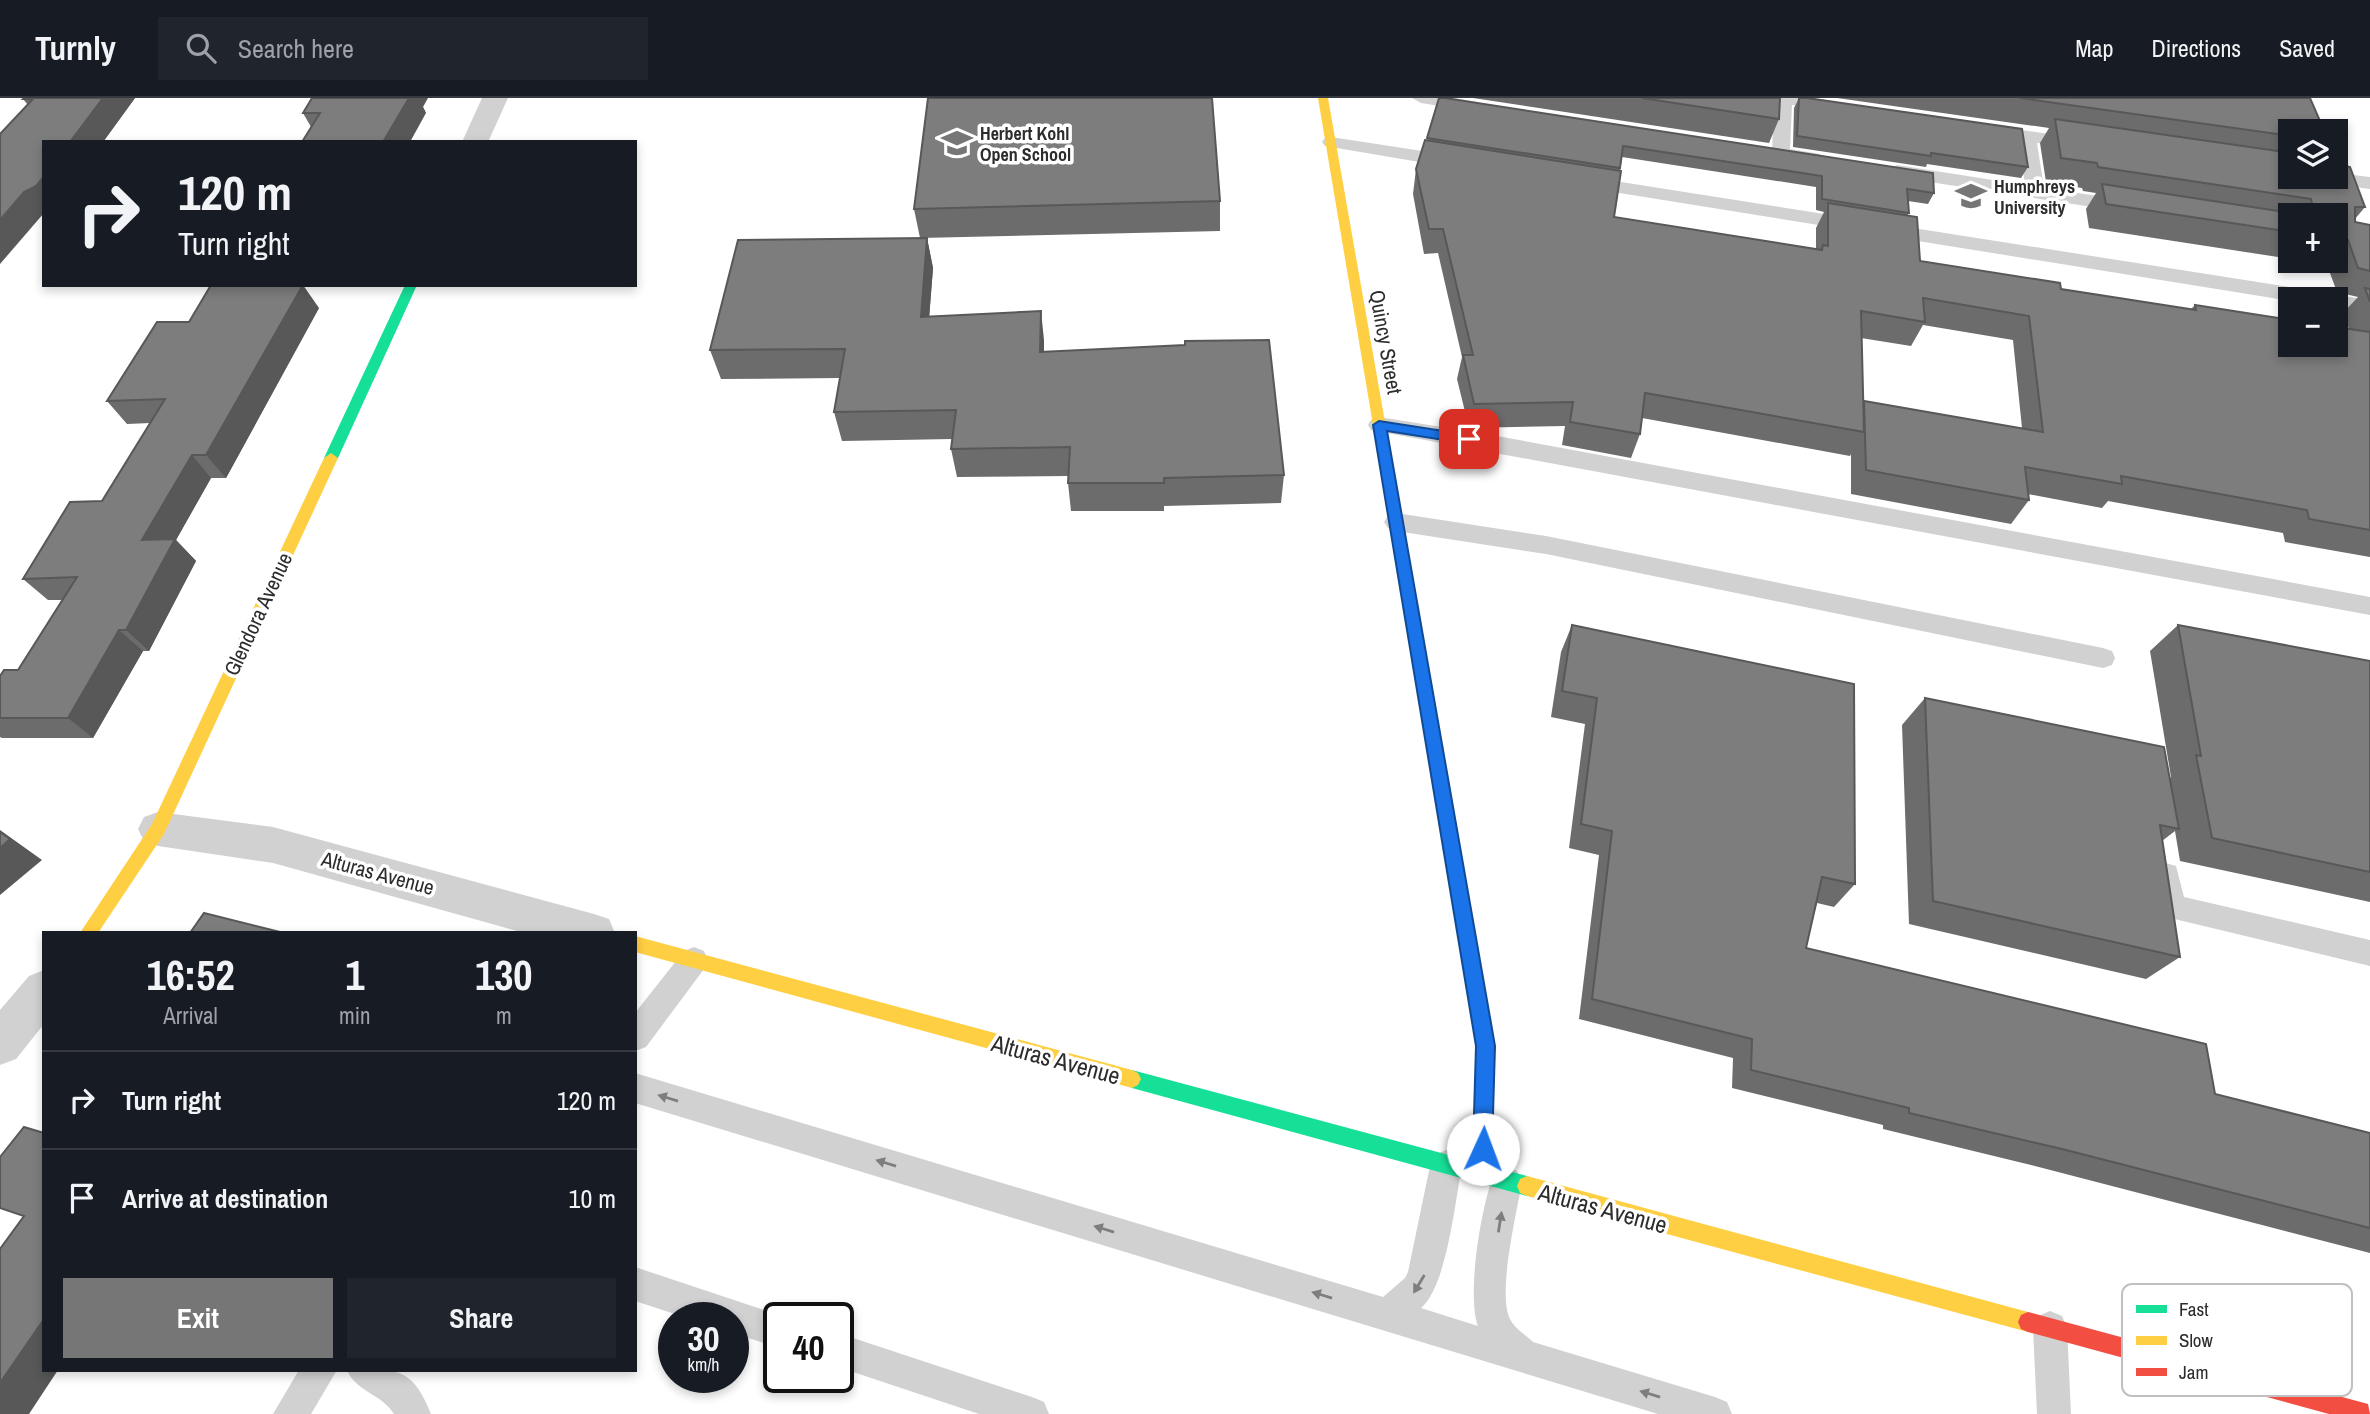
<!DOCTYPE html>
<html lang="en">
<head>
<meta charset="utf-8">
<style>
	:root { --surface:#171b24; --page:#20242c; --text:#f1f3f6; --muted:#9ea1a6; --line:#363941; --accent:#767676 }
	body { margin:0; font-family:"Archivo Narrow",sans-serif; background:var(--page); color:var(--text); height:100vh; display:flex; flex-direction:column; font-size:26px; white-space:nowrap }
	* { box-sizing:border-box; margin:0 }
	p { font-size:23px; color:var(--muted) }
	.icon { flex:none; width:38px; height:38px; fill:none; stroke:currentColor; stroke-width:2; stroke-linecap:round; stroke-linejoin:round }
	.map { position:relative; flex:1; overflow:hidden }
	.drawer { position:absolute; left:42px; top:833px; width:595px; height:441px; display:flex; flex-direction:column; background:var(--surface); border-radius:0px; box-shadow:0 4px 10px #0003 }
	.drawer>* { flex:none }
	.banner { position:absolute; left:42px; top:42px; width:595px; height:147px; border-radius:0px; box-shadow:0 4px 10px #0003; background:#171b24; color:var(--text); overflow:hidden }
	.buttons { position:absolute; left:2278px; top:21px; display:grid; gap:14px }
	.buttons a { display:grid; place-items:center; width:70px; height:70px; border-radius:0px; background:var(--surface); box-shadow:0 4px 10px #0003; font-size:35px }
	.speed { position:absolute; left:658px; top:1204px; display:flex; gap:14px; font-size:35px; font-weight:700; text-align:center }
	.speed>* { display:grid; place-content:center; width:91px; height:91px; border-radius:50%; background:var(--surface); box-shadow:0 4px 10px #0003; line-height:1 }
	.speed small { font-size:18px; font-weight:400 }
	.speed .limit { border:4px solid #111; border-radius:10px; background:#fff; color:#111 }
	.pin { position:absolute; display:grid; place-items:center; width:60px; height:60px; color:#fff; margin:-30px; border-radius:14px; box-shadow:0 4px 10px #0006 }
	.me { position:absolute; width:77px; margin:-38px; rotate:2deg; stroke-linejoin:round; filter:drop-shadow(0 0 5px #0008) }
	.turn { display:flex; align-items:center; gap:24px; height:147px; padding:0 21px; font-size:32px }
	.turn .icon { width:91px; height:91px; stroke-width:2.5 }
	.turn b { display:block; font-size:49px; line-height:60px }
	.eta { display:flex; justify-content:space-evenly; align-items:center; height:119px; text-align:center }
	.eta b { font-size:42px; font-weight:700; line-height:49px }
	.primary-button { display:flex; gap:14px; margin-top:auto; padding:14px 21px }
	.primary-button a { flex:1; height:80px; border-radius:0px; background:var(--accent); color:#fff; font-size:28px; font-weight:700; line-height:80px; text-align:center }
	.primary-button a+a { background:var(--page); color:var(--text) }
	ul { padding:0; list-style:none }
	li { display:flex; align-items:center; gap:21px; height:98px; padding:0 21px; border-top:2px solid var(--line) }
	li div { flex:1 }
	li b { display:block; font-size:26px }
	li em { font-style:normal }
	header { display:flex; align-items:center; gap:42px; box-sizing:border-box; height:98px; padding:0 35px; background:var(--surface); border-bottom:2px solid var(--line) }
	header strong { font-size:33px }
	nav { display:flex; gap:38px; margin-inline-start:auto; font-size:24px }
	.search { width:490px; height:63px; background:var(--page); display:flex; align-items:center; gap:18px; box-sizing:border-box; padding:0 24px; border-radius:0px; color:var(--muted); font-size:26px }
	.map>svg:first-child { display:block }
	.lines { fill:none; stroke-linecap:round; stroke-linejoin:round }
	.lane { fill:#d1d1d1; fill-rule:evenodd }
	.street { fill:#d1d1d1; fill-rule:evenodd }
	.fast { fill:#16e098; fill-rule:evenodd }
	.slow { fill:#ffcf43; fill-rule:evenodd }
	.jam { fill:#f24e42; fill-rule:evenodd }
	.wall { fill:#6c6c6c; fill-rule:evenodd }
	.shaded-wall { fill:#585858 }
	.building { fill:#7d7d7d; stroke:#585858; stroke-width:2 }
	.oneway { fill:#7e7e7e }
	.route { fill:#1a73e8; stroke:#114b97; stroke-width:2 }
	.labels { text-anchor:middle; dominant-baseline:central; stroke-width:7; stroke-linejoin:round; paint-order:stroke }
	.far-poi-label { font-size:18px; font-weight:bold; fill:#2c2c2c; stroke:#fff; text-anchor:start }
	.street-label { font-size:21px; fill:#2c2c2c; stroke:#fff }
	.near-street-label { font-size:24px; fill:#2c2c2c; stroke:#fff }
	.key { fill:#fff; stroke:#c0c0c0; stroke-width:2 }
	.key-label { font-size:19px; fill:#2c2c2c }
</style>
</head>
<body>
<header>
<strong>Turnly</strong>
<div class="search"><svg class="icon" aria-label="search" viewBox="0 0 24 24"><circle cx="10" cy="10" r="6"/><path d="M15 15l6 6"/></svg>Search here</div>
<nav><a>Map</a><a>Directions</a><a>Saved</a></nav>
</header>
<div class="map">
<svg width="2370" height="1316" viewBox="0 0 2370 1316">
	<rect width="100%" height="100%" fill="#fff"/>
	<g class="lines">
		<g class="lane">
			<polygon points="1412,0 1454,0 1477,4 1480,8 1471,13 1421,5"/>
			<polygon points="1774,0 1815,0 1838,4 1841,8 1838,12 1832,13 1792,7 1790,51 1820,56 1823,60 1820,64 1814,66 1775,59 1772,55"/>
			<polygon points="1987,27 2084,41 2087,45 2078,50 2037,45 2044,90 2125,102 2134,108 2125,114 1897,79 1888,73 1897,67 2025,87 2019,42 1981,36 1978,32"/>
			<polygon points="1331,39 1455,58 1464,64 1455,70 1325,48 1322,44 1325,40"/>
			<polygon points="2336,75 2370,79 2370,91 2326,85 2317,79 2336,79"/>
			<polygon points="1583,78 2321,194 2330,199 2336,197 2370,202 2370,216 2336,211 2336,201 2291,203 1576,88 1574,84 1576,80"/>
			<polygon points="1379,319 1492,337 2370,499 2370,517 1371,332 1368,327 1371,322"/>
			<polygon points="1396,415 1546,438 2103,550 2112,553 2115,560 2112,567 2103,570 1546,456 1396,433 1388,430 1384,424 1388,418"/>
			<polygon points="2166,765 2176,768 2184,799 2370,842 2370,868 2162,818 2152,777 2156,768"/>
			<polygon points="694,849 704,853 708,862 704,871 646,949 635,953 635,915 684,853"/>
			<path d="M635 975 1383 1199 1405 1180 1408 1174 1430 1068 1435 1057 1446 1052 1457 1057 1462 1068C1455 1103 1447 1188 1421 1210L1478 1228C1466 1196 1482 1104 1495 1073L1506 1068 1517 1073 1522 1084C1517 1114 1497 1195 1510 1221 1514 1230 1526 1237 1533 1244L1715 1299 1727 1304 1732 1316H1658L635 1005Z"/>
			<polygon points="635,1169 788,1220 779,1220 779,1250 733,1235 733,1220 687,1220 635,1203"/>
			<polygon points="2050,1213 2062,1218 2067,1230 2071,1316 2037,1316 2033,1230 2038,1218"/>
			<polygon points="838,1235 1032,1299 1044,1304 1049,1316 979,1316 838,1269"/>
			<polygon points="299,1272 337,1272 311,1316 273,1316"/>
			<path d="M347 1272C395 1272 411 1266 431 1316H394C382 1296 356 1294 347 1272Z"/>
		</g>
		<g class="street">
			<polygon points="482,0 508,0 488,44 462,44"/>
			<polygon points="158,714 273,729 594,816 609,821 615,835 524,835 273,765 158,748 144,743 138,731 144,719"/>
			<polygon points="44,872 44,926 16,961 0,967 0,912 29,878"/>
		</g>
		<g class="fast">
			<polygon points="405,187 417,187 338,360 336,363 326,363 324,360"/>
			<polygon points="1132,972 1527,1078 1534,1081 1537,1088 1534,1095 1527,1098 1132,990 1126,987 1123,981 1126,975"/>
		</g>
		<g class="slow">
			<polygon points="1318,0 1328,0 1420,523 1413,529 1406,523"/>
			<polygon points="331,355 338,360 164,736 98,835 80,835 152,726 324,360"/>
			<polygon points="1463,808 1469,811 1472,816 1495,948 1492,1077 1489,1084 1482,1087 1475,1084 1472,1077 1477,948 1454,816 1457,811"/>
			<polygon points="635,838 1132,972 1138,975 1141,981 1138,987 1132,990 635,854"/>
			<polygon points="1527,1078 2028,1214 2035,1217 2038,1224 2035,1231 2028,1234 1527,1098 1520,1095 1517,1088 1520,1081"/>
		</g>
		<g class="jam">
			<polygon points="1413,517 1420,523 1472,816 1469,821 1463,824 1457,821 1454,816 1406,523"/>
			<polygon points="2028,1214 2368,1306 2370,1316 2329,1316 2028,1234 2021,1231 2018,1224 2021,1217"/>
		</g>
	</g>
	<g class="wall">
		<polygon points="24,0 135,0 103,44 44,44 42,115 28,7 23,1"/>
		<path d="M1439 0 1934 95 1928 106 1908 103 1909 115 1907 118 1920 163 2061 191 2191 211 2195 207 2349 231 2343 215 2358 199 2337 194 2327 167 2302 163H2336V117H2291V161L2089 130 2086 111 2096 95 2083 93 2082 90 2046 84 2040 45 2049 30 1837 0H2310L2291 33V79L2336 40 2340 52 2336 57 2346 68 2365 109 2355 121V124L2370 127V459L2285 444 2283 435 2108 403 2102 410 2028 396 2029 402 2011 426 1851 396V356L1850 358 1642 320 1640 336 1631 360 1562 347 1565 328 1469 330 1457 281 1462 259 1438 155 1424 156 1413 96 1416 71 1427 42ZM1622 59 1816 89V112L1824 114 1816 130V152L1614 119ZM1923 227 2013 242 2022 330 1863 305 1861 240 1911 248Z"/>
		<polygon points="1473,0 1780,0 1779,21 1769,45"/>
		<polygon points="1799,0 2028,69 2021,80 1927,66 1926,69 1793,49 1794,10"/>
		<polygon points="423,9 426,15 311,29 303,15"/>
		<polygon points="1220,103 1220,133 920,140 914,111"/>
		<polygon points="927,140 933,170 929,219 1044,242 1044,253 1284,377 1281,405 1164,408 1164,413 1071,413 1068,385 1068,378 957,379 951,351 952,341 842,343 834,314 840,280 721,281 710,252"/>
		<polygon points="319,210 226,380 211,380 176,442 196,463 149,553 143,553 93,640 2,640 0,639 0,578 18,572 63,502 48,502 23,481 102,403 150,325 127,326 107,303 189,224"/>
		<polygon points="1572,527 1855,786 1834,809 1817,805 1806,850 2215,996 2370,1035 2370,1155 2031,1067 1883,1031 1883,1027 1732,990 1733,960 1579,921 1599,757 1569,750 1585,626 1551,619 1561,554"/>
		<polygon points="2178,527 2370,563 2370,804 2180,763 2175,733 2162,743 2180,859 2146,881 1909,826 1902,627 1925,600 2170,680 2171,679 2150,553"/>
	</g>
	<g class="shaded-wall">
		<polygon points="103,0 135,0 103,44 70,44"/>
		<polygon points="409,0 428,0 423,9 426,15 410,44 383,44"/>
		<polygon points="44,78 44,115 0,166 0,122 24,94"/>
		<polygon points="927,140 933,170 927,248 921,219"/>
		<polygon points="303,187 319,210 226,380 206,357"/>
		<polygon points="1041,213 1044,242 1043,283 1040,254"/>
		<polygon points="192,357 211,380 176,442 196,463 149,553 126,532 142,442"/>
		<polygon points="119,532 143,553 93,640 68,620"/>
		<polygon points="0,732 42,762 0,797"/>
		<polygon points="44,1221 44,1272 58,1272 29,1316 0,1316 0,1285"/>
	</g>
	<g class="building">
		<polygon points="24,0 103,0 70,44 44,44 44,78 36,88 24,94 0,122 0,36 33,1 23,1"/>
		<polygon points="312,0 409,0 383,44 302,44 320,15 303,15"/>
		<polygon points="928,0 1212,0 1220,103 914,111"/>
		<polygon points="1439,0 1445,0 1933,75 1934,95 1907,91 1909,115 1822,101 1822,78 1623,48 1620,70 1427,40"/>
		<polygon points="1642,0 1780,0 1779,21"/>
		<polygon points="1799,0 1807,0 2022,31 2028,69 1931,55 1931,58 1797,38"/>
		<polygon points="2020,0 2310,0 2320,23 2331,25 2334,33 2291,33 2291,38"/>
		<polygon points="2055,21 2291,55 2291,79 2336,79 2336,57 2344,62 2346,68 2350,69 2365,109 2355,109 2355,124 2370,127 2370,173 2358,170 2348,142 2336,140 2336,117 2312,117 2314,116 2311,101 2098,69 2097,65 2061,60"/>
		<polygon points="2336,40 2340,52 2336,54"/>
		<polygon points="1425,42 1621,73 1614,119 1822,152 1823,147 1828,148 1828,105 1917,119 1920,163 2060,185 2061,191 2196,212 2195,207 2291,222 2291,247 2336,247 2336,229 2370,234 2370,432 2309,421 2307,412 2121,378 2122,386 2025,369 2029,402 1866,372 1864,303 2043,334 2029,218 1923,200 1925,224 1861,213 1864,334 1645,295 1640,336 1570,324 1573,304 1474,306 1463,257 1473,257 1443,131 1429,131 1416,71"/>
		<polygon points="2102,86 2305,117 2291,117 2291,134 2106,106"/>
		<polygon points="927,140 921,219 1041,213 1040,254 1185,247 1185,243 1269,242 1284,377 1164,380 1164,385 1068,385 1070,349 951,351 956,312 834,314 845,251 710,252 738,142"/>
		<polygon points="211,187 303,187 206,357 192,357 142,442 175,441 126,532 119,532 68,620 0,620 0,578 4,572 18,572 77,479 23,481 70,404 102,403 165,301 107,303 157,224 189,224"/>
		<polygon points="2365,190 2370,191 2370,204"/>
		<polygon points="1572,527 1854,586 1855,786 1822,779 1806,850 2206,946 2215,996 2370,1035 2370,1130 2062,1051 1909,1015 1909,1010 1751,972 1752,941 1592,901 1612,733 1581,726 1597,600 1562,593"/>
		<polygon points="2178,527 2370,563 2370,774 2212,740 2196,657 2201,658"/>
		<polygon points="1925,600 2164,649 2179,731 2160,727 2180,859 1933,803"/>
		<polygon points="0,734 10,741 0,750"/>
		<polygon points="204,815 284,835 190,835"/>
		<polygon points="24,1029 44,1035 44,1221 0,1285 0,1151 24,1118 0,1110 0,1059"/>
	</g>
	<defs><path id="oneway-solid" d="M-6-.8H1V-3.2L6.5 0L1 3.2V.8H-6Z" transform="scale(1.75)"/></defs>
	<g class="oneway">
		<use href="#oneway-solid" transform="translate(668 1000) rotate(-163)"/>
		<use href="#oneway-solid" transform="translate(886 1065) rotate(-163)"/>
		<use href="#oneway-solid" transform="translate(1500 1124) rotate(-81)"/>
		<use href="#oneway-solid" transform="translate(1104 1131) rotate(-163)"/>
		<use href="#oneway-solid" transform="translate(1419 1186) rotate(121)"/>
		<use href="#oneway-solid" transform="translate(1322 1197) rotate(-163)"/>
		<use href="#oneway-solid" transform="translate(1650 1296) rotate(-163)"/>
	</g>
	<polygon class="route" points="1379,323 1469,337 1476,341 1469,346 1387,333 1495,948 1492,1051 1489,1058 1483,1061 1476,1058 1473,1051 1476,948 1373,327"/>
	<defs>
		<symbol id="school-bare" viewBox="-9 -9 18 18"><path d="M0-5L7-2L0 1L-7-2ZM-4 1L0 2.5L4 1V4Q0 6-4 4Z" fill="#767676" stroke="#fff" stroke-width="2.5" paint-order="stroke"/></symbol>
		<symbol id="university-bare" viewBox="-9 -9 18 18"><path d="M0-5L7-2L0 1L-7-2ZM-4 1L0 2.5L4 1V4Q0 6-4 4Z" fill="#767676" stroke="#fff" stroke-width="2.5" paint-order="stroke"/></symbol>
	</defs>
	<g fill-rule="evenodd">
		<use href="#school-bare" x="935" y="23" width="44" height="44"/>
		<use href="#university-bare" x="1949" y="76" width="44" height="44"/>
	</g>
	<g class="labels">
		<g class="far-poi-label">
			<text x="980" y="35">Herbert Kohl<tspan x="980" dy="21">Open School</tspan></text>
			<text x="1994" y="88">Humphreys<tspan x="1994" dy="21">University</tspan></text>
		</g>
		<g class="street-label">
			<text transform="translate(1386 244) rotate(80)">Quincy Street</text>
			<text transform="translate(258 516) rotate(-65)">Glendora Avenue</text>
			<text transform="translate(378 775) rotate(15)">Alturas Avenue</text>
		</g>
		<g class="near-street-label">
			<text transform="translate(1056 961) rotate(15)">Alturas Avenue</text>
			<text transform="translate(1603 1110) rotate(15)">Alturas Avenue</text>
		</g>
	</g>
	<rect x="2122" y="1186" width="230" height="112" rx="10" class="key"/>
	<rect x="2136" y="1207" width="31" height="8" fill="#16e098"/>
	<rect x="2136" y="1238" width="31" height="9" fill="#ffcf43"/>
	<rect x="2136" y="1270" width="31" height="8" fill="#f24e42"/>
	<g class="key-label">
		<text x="2179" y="1218">Fast</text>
		<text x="2179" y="1249">Slow</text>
		<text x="2179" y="1281">Jam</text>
	</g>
</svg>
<div class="buttons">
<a><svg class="icon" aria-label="layers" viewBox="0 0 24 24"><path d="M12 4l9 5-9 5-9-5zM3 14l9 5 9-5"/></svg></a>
<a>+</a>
<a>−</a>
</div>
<div class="speed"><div>30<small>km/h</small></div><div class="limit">40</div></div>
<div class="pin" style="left:1469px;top:341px;background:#d93025"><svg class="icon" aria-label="arrive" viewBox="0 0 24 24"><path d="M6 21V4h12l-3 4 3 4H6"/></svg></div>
<svg class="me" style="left:1483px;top:1051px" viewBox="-20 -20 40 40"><circle r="19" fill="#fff"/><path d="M0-13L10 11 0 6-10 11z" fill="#1a73e8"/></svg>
<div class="banner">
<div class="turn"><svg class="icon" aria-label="right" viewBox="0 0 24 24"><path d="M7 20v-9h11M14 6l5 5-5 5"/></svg><div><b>120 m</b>Turn right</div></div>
</div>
<section class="drawer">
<div class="eta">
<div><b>16:52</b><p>Arrival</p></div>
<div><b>1</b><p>min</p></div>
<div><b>130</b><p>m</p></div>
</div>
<ul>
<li><svg class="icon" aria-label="right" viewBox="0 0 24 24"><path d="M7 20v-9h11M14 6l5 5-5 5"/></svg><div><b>Turn right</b></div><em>120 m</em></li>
<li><svg class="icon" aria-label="arrive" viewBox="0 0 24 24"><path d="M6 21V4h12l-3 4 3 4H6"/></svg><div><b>Arrive at destination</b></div><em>10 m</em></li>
</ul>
<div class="primary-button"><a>Exit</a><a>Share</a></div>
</section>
</div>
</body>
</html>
